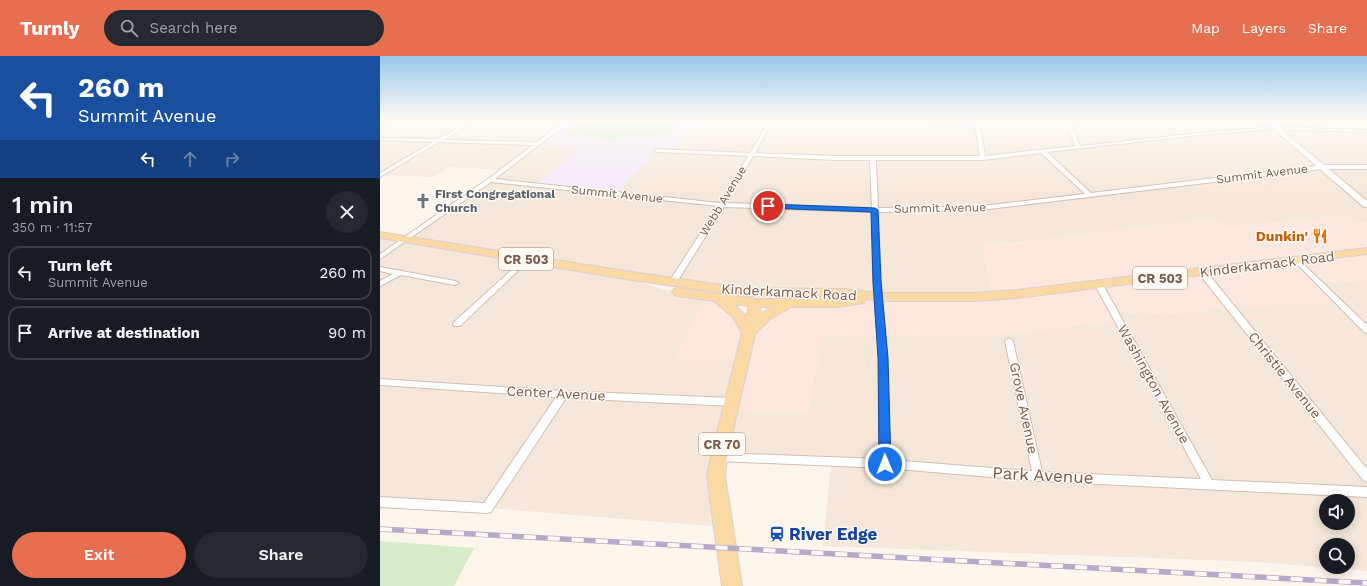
<!DOCTYPE html>
<html lang="en">
<head>
<meta charset="utf-8">
<style>
	:root { --surface:#171b24; --page:#242831; --text:#f1f3f6; --muted:#9ea1a6; --line:#363941; --accent:#e76f51 }
	body { margin:0; font-family:"Work Sans",sans-serif; background:var(--page); color:var(--text); height:100vh; display:flex; flex-direction:column; font-size:15px; white-space:nowrap }
	* { box-sizing:border-box; margin:0 }
	p { font-size:13px; color:var(--muted) }
	.icon { flex:none; width:22px; height:22px; fill:none; stroke:currentColor; stroke-width:2; stroke-linecap:round; stroke-linejoin:round }
	.map { position:relative; flex:1; overflow:hidden }
	.side { display:flex; flex-direction:column; background:var(--surface); width:380px }
	.side>* { flex:none }
	.top-card { background:#1a4fa0; color:#fff; overflow:hidden }
	.tools { position:absolute; left:939px; top:438px; display:grid; gap:8px }
	.tools a { display:grid; place-items:center; width:36px; height:36px; border-radius:50%; background:var(--surface); box-shadow:0 2px 10px #0003; font-size:20px }
	.pin { position:absolute; display:grid; place-items:center; width:34px; height:34px; color:#fff; margin:-17px; border:2px solid #fff; border-radius:50%; box-shadow:0 1px 4px #0007 }
	.me { position:absolute; width:44px; margin:-22px; rotate:359deg; stroke-linejoin:round; filter:drop-shadow(0 0 3px #0008) }
	.turn { display:flex; align-items:center; gap:14px; height:84px; padding:0 12px; font-size:18px }
	.turn .icon { width:52px; height:52px; stroke-width:2.5 }
	.turn b { display:block; font-size:28px; line-height:34px }
	.lanes { display:flex; align-items:center; height:38px; padding:0 12px; background:#0003; justify-content:center; gap:20px; direction:ltr }
	.lanes .off { opacity:.35 }
	.round { display:grid; place-items:center; flex:none; width:42px; height:42px; border-radius:21px; background:var(--page) }
	.headline { display:flex; align-items:center; justify-content:space-between; height:68px; padding:0 12px }
	h1 { font-size:24px; font-weight:600; line-height:30px }
	.cta { display:flex; gap:8px; margin-top:auto; padding:8px 12px }
	.cta a { flex:1; height:46px; border-radius:24px; background:var(--accent); color:#fff; font-size:16px; font-weight:600; line-height:46px; text-align:center }
	.cta a+a { background:var(--page); color:var(--text) }
	ul { padding:0; list-style:none }
	li { display:flex; align-items:center; gap:12px; height:54px; margin:0 8px 6px; padding:0 4px; border:2px solid var(--line); border-radius:12px }
	li div { flex:1 }
	li b { display:block; font-size:15px }
	li em { font-style:normal }
	header { display:flex; align-items:center; gap:24px; box-sizing:border-box; height:56px; padding:0 20px; background:var(--accent); color:#fff }
	header strong { font-size:19px }
	nav { display:flex; gap:22px; margin-inline-start:auto; font-size:14px }
	.search { width:280px; height:36px; background:var(--page); display:flex; align-items:center; gap:10px; box-sizing:border-box; padding:0 14px; border-radius:22px; color:var(--muted); font-size:15px }
	main { display:flex; flex:1; min-height:0 }
	.map>svg:first-child { display:block }
	.residential { fill:#f5e8da; fill-rule:evenodd }
	.commercial { fill:#fde8e0 }
	.education { fill:#f3e8fa }
	.green { fill:#d8ecc9 }
	.lines { fill:none; stroke-linecap:round; stroke-linejoin:round }
	.street-casing { stroke:#d1beb0; stroke-width:2 }
	.secondary-casing { stroke:#d6c0b0; stroke-width:2 }
	.primary-casing { stroke:#dad1cd; stroke-width:2 }
	.street { fill:#fff; fill-rule:evenodd }
	.secondary { fill:#fff; fill-rule:evenodd }
	.primary { fill:#fbd9a5; fill-rule:evenodd }
	.rail-casing { stroke:#b9a8c9; stroke-width:5.5 }
	.rail { stroke:#fffaf3; stroke-width:4; stroke-dasharray:12; stroke-linecap:butt }
	.route { fill:#1a73e8; stroke:#114b97 }
	.labels { text-anchor:middle; dominant-baseline:central; stroke-width:3; stroke-linejoin:round; paint-order:stroke }
	.far-street-label { font-size:12px; fill:#7a5c4d; stroke:#fffaf3 }
	.far-worship-label { font-size:12px; font-weight:bold; fill:#5b616d; stroke:#fffaf3; text-anchor:start }
	.shield { fill:#fffaf3; stroke:#a28b7f; stroke-width:1 }
	.shield-label { font-size:13px; font-weight:bold; fill:#7a5c4d }
	.food-label { font-size:14px; font-weight:bold; fill:#c56008; stroke:#fffaf3; text-anchor:end }
	.street-label { font-size:14px; fill:#7a5c4d; stroke:#fffaf3 }
	.near-street-label { font-size:17px; fill:#7a5c4d; stroke:#fffaf3 }
	.near-transit-label { font-size:17px; font-weight:bold; fill:#164399; stroke:#fffaf3; text-anchor:start }
</style>
</head>
<body>
<header>
<strong>Turnly</strong>
<div class="search"><svg class="icon" aria-label="search" viewBox="0 0 24 24"><circle cx="10" cy="10" r="6"/><path d="M15 15l6 6"/></svg>Search here</div>
<nav><a>Map</a><a>Layers</a><a>Share</a></nav>
</header>
<main>
<section class="side">
<div class="top-card">
<div class="turn"><svg class="icon" aria-label="left" viewBox="0 0 24 24"><path d="M17 20v-9H6M10 6l-5 5 5 5"/></svg><div><b>260 m</b>Summit Avenue</div></div>
<div class="lanes"><svg class="icon" aria-label="left" viewBox="0 0 24 24"><path d="M17 20v-9H6M10 6l-5 5 5 5"/></svg><svg class="icon off" aria-label="ahead" viewBox="0 0 24 24"><path d="M12 20V5M6 11l6-6 6 6"/></svg><svg class="icon off" aria-label="right" viewBox="0 0 24 24"><path d="M7 20v-9h11M14 6l5 5-5 5"/></svg></div>
</div>
<div class="headline"><div><h1>1 min</h1><p>350 m · 11:57</p></div><a class="round"><svg class="icon" aria-label="close" viewBox="0 0 24 24"><path d="M6 6l12 12M18 6L6 18"/></svg></a></div>
<ul>
<li><svg class="icon" aria-label="left" viewBox="0 0 24 24"><path d="M17 20v-9H6M10 6l-5 5 5 5"/></svg><div><b>Turn left</b><p>Summit Avenue</p></div><em>260 m</em></li>
<li><svg class="icon" aria-label="arrive" viewBox="0 0 24 24"><path d="M6 21V4h12l-3 4 3 4H6"/></svg><div><b>Arrive at destination</b></div><em>90 m</em></li>
</ul>
<div class="cta"><a>Exit</a><a>Share</a></div>
</section>
<div class="map">
<svg width="987" height="530" viewBox="0 0 987 530">
	<rect width="100%" height="100%" fill="#fdf6ec"/>
	<path class="residential" d="M0 63H191L155 90 200 93 156 129 277 94 292 95 319 63H987V166L976 167 966 160 847 171 603 189 613 240 380 237 242 219 281 233 325 241 296 303 363 302 427 357 442 280 612 279 738 265 734 256 793 258 851 251 938 226 987 225V515L878 506 443 490 451 406 339 401 344 471 107 452 0 446V180L25 184 122 114 69 111 54 121 0 119ZM946 445H968V467H946ZM946 489H968V511H946Z"/>
	<polygon class="commercial" points="966,160 976,167 987,166 987,225 939,227 960,247 851,251 793,258 734,256 739,265 612,279 442,280 428,357 350,355 363,302 295,303 325,241 333,242 365,265 412,248 474,245 499,241 613,239 603,189 637,187 834,162 847,171"/>
	<polygon class="education" points="191,63 319,63 292,95 277,95 236,138 155,129 199,93 154,90"/>
	<g class="green">
		<polygon points="205,63 210,63 207,66 211,68 217,68 208,66 212,63 234,63 229,66 235,63 301,63 286,78 282,78 288,71 282,70 287,72 278,80 272,79 271,82 245,81 241,85 218,84 222,80 217,83 212,83 214,80 183,79"/>
		<polygon points="0,485 94,492 74,530 0,530"/>
	</g>
	<g class="lines">
		<defs>
			<g id="street">
				<polygon points="11,63 17,63 0,71 0,68"/>
				<path d="M93 63H98L64 84 157 86 188 63H193L115 123 340 147 368 100 277 96 275 95V93L370 97 390 63H394L375 97 455 100H600L595 68 508 64 506 63 595 66V63H599L605 100 695 90 685 63H689L700 90 819 77 895 71 987 74V76L895 73 819 79 667 96 711 137 942 109H987V113H942L601 154 498 156 501 225 507 302 510 404 652 415 625 285 629 282 633 285 662 416 821 423 715 229 719 227 723 229 832 424 987 431V441L658 425 505 412 339 405 335 404 334 401 335 398 339 397 500 403 499 302 493 225 492 156 344 151 297 226 293 228 289 226 338 150 111 126 0 203V198L105 125 153 89 59 86 0 121V117L53 86 0 84V82L58 83ZM661 97 705 138 601 150 498 152 496 104H603ZM373 100 455 104H490L492 152 346 147Z"/>
				<polygon points="147,201 149,202 150,203 149,204 80,270 74,270 73,268 74,266 145,202"/>
				<polygon points="916,202 918,203 987,269 987,277 984,276 914,205 913,204"/>
				<polygon points="0,211 75,225 79,227 75,229 21,219 0,230 0,225 13,218 0,215"/>
				<polygon points="820,215 826,215 987,413 987,426 983,424 820,219 819,217"/>
				<polygon points="0,323 183,335 352,342 355,343 357,346 355,349 352,350 186,342 111,456 107,457 0,451 0,441 104,447 176,341 0,329"/>
			</g>
			<polygon id="secondary" points="882,63 889,63 987,145 987,151 984,151"/>
			<path id="primary" d="M0 176 239 214 362 232 464 233 499 237H594L637 234 987 192V198L637 242 594 245H499L486 243 484 247 458 251H411L390 263 375 278 347 401 345 420 362 530H342L327 420 331 401 362 277 353 261 334 245 298 240 294 239 292 236 294 233 298 232 376 243H458L470 241 362 240 239 222 0 182ZM354 248 369 250 366 260ZM381 251H391L380 258Z"/>
		</defs>
		<use href="#street" class="street-casing"/>
		<use href="#secondary" class="secondary-casing"/>
		<use href="#primary" class="primary-casing"/>
		<use href="#street" class="street"/>
		<use href="#secondary" class="secondary"/>
		<use href="#primary" class="primary"/>
		<defs>
			<polyline id="rail" points="0,473 987,527"/>
		</defs>
		<use href="#rail" class="rail-casing"/>
		<use href="#rail" class="rail"/>
	</g>
	<linearGradient id="sky" x2="0" y2="1"><stop stop-color="#97c7e8"/><stop offset="0.46" stop-color="#fefbf6"/><stop offset="1" stop-color="#fefbf6" stop-opacity="0"/></linearGradient>
	<rect width="987" height="137" fill="url(#sky)"/>
	<polygon class="route" points="388,148 495,152 498,154 501,225 508,302 511,408 509,412 505,413 501,412 499,408 498,302 493,225 491,156 385,152 385,149"/>
	<defs>
		<symbol id="church-bare" viewBox="-9 -9 18 18"><path d="M-1.2-6h2.4v3.5h3.3v2.4h-3.3V6h-2.4V-.1h-3.3v-2.4h3.3Z" fill="#6b7280" stroke="#fffaf3" stroke-width="2.5" paint-order="stroke"/></symbol>
		<symbol id="restaurant-bare" viewBox="-9 -9 18 18"><path d="M-5-6h1v4h1v-4h1v4h1v-4h1v5L-1.5 .5V6h-2V.5L-5-1ZM5-6V6H3V1.5H1.5Q1.5-4 5-6Z" fill="#e8710a" stroke="#fffaf3" stroke-width="2.5" paint-order="stroke"/></symbol>
		<symbol id="station-bare" viewBox="-9 -9 18 18"><path d="M-3-6H3Q5-6 5-4V2Q5 4 3 4L4.5 6H3L1.5 4h-3L-3 6H-4.5L-3 4Q-5 4-5 2V-4Q-5-6-3-6ZM-3.5-4v3h7v-3ZM-3.5 1v1.5H-2V1ZM2 1v1.5H3.5V1Z" fill="#1a4fb4" stroke="#fffaf3" stroke-width="2.5" paint-order="stroke"/></symbol>
	</defs>
	<g fill-rule="evenodd">
		<use href="#church-bare" x="32" y="134" width="22" height="22"/>
		<use href="#restaurant-bare" x="929" y="169" width="22" height="22"/>
		<use href="#station-bare" x="386" y="467" width="22" height="22"/>
	</g>
	<g class="labels">
		<g class="far-street-label">
			<text transform="translate(882 118) rotate(-7)">Summit Avenue</text>
			<text transform="translate(237 138) rotate(6)">Summit Avenue</text>
			<text transform="translate(343 145) rotate(-59)">Webb Avenue</text>
			<text transform="translate(560 152) rotate(-1)">Summit Avenue</text>
		</g>
		<g class="far-worship-label">
			<text x="55" y="138">First Congregational<tspan x="55" dy="14">Church</tspan></text>
		</g>
		<g class="shield">
			<rect x="119" y="192" width="54" height="22" rx="3"/>
			<rect x="753" y="211" width="54" height="22" rx="3"/>
			<rect x="319" y="377" width="46" height="22" rx="3"/>
		</g>
		<g class="shield-label">
			<text x="146" y="203">CR 503</text>
			<text x="780" y="222">CR 503</text>
			<text x="342" y="388">CR 70</text>
		</g>
		<g class="food-label">
			<text x="928" y="180">Dunkin'</text>
		</g>
		<g class="street-label">
			<text transform="translate(887 208) rotate(-7)">Kinderkamack Road</text>
			<text transform="translate(409 236) rotate(3)">Kinderkamack Road</text>
			<text transform="translate(905 319) rotate(51)">Christie Avenue</text>
			<text transform="translate(774 328) rotate(61)">Washington Avenue</text>
			<text transform="translate(176 337) rotate(3)">Center Avenue</text>
			<text transform="translate(644 352) rotate(78)">Grove Avenue</text>
		</g>
		<g class="near-street-label">
			<text transform="translate(663 419) rotate(3)">Park Avenue</text>
		</g>
		<g class="near-transit-label">
			<text x="409" y="478">River Edge</text>
		</g>
	</g>
</svg>
<div class="tools">
<a><svg class="icon" aria-label="sound" viewBox="0 0 24 24"><path d="M4 9h4l5-4v14l-5-4H4zM17 9q2 3 0 6"/></svg></a>
<a><svg class="icon" aria-label="search" viewBox="0 0 24 24"><circle cx="10" cy="10" r="6"/><path d="M15 15l6 6"/></svg></a>
</div>
<div class="pin" style="left:388px;top:150px;background:#d93025"><svg class="icon" aria-label="arrive" viewBox="0 0 24 24"><path d="M6 21V4h12l-3 4 3 4H6"/></svg></div>
<svg class="me" style="left:505px;top:408px" viewBox="-20 -20 40 40"><circle r="17" fill="#1a73e8" stroke="#fff" stroke-width="3"/><path d="M0-11L8 9 0 5-8 9z" fill="#fff"/></svg>
</div>
</main>
</body>
</html>
